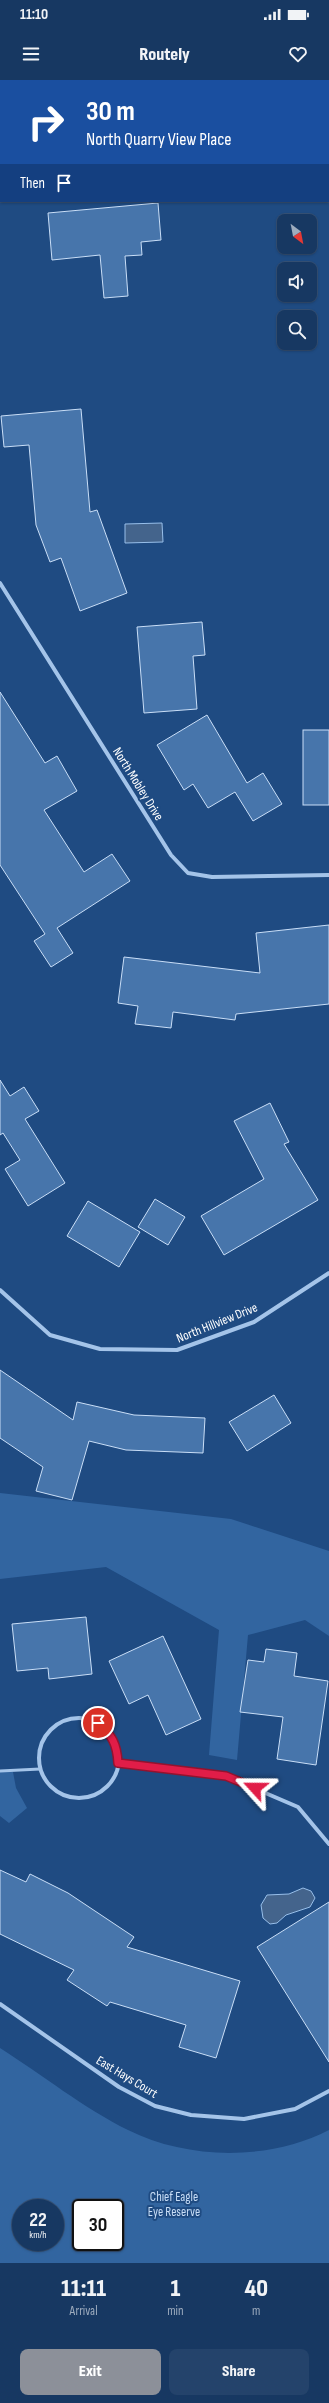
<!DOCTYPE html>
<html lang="en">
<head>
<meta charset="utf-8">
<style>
	:root { --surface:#173862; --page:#24436b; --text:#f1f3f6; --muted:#9eacbe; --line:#365277; --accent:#8c9099 }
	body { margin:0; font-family:"Sofia Sans Condensed",sans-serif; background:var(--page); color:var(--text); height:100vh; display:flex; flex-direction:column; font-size:15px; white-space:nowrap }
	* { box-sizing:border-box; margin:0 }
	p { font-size:13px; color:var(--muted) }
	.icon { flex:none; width:22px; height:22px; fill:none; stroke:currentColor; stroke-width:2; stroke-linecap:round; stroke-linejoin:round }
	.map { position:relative; height:2183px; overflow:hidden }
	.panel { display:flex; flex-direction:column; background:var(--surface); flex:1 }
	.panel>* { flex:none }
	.top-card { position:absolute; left:0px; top:0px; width:329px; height:122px; box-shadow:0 1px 3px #0004,0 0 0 1px var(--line); background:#1a4fa0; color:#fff; overflow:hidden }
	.needle { width:26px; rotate:148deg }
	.buttons { position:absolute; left:277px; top:134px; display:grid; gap:8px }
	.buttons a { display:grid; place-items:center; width:40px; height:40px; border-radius:8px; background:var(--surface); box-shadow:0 1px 3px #0004,0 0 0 1px var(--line); font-size:20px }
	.speed { position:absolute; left:12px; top:2119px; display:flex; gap:8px; font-size:20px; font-weight:700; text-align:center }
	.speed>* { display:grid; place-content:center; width:52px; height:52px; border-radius:50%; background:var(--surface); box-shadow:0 1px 3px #0004,0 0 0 1px var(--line); line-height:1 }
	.speed small { font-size:10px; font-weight:400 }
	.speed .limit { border:2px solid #111; border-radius:6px; background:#fff; color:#111 }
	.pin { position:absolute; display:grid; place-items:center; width:34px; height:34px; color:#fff; margin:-17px; border:2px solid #fff; border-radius:50%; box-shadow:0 1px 4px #0007 }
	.me { position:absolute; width:44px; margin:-22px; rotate:294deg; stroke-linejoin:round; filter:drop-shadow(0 0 3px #0008) }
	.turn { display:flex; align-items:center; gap:14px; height:84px; padding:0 20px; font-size:18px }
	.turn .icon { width:52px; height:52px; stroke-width:2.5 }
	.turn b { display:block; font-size:28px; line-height:34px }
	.then { display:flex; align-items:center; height:38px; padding:0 20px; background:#0003; gap:8px; font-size:15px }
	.eta { display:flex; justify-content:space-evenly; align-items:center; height:68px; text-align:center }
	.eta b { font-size:24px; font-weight:800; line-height:28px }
	.action { display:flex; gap:8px; margin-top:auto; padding:8px 20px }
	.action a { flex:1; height:46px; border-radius:8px; background:var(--accent); color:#fff; font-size:16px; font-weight:800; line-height:46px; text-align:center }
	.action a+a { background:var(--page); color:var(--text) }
	.status { display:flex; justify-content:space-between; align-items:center; height:28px; padding:0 20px; background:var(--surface); direction:ltr }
	.status svg { height:11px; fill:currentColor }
	header { display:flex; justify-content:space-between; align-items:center; height:52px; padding:0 20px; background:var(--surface); font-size:18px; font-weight:800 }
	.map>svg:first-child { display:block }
	.green { fill:#3265a0; fill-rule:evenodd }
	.water { fill:#44648c; stroke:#98bfea }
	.building { fill:#4775ab; stroke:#c9def7 }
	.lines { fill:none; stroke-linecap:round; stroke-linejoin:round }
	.service { stroke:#a4c4e9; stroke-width:3 }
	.minor { stroke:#a4c4e9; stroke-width:4 }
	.route-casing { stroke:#92132f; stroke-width:10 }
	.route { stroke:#e11d48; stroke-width:7 }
	.labels { text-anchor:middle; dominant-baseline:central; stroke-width:4; stroke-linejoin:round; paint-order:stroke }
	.street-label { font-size:13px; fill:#fff; stroke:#1f4b82 }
	.park-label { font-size:13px; fill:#c9def7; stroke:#1f4b82 }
</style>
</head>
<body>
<div class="status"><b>11:10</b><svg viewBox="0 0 49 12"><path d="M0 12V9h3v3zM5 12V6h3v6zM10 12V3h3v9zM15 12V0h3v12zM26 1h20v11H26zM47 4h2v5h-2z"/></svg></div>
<header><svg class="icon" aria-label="menu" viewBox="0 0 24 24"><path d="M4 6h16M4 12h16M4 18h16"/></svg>Routely<svg class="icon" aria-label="heart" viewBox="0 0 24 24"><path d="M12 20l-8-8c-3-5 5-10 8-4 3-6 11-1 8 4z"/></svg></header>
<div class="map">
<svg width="329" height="2183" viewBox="0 0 329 2183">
	<rect width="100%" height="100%" fill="#1f4b82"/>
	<g class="green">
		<polygon points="0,1413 231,1439 329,1471 329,1556 305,1540 248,1555 237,1680 209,1675 219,1550 106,1487 0,1499"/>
		<polygon points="0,1692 13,1692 16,1708 27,1728 9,1743 0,1736"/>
		<path d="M0 1968C41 1994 85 2029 128 2050 188 2080 269 2081 329 2050V2183H0ZM21 2128H55V2162H21ZM81 2128H115V2162H81Z"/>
	</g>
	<g class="water">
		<polygon points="162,443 163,462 125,463 125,444"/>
		<polygon points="303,1808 311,1811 315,1818 310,1827 286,1835 277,1843 270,1844 263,1838 261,1825 267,1815 289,1814"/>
	</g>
	<g class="building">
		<polygon points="158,123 161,160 141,162 142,175 125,176 128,216 104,218 100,175 52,180 48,133"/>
		<polygon points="81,329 90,432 97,430 127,513 80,531 61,478 50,482 36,445 29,365 4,367 1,336"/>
		<polygon points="202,542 205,575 193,576 197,629 144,633 137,547"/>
		<polygon points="0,612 45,683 57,676 77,711 44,730 84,792 112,774 130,801 57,848 73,873 51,887 34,861 45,854 0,785"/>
		<polygon points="207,635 247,703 263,693 282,724 253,741 235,712 208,728 193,704 184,710 157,665"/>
		<rect x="303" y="650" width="26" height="75"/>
		<polygon points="329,845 329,924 236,934 235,940 173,932 171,948 135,944 138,926 118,923 124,877 260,893 256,853"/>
		<polygon points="0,1000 10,1016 24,1007 39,1031 25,1039 65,1103 28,1126 5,1089 20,1080 3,1053 0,1055"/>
		<polygon points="270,1023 289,1062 284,1064 318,1120 224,1175 201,1136 264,1099 234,1041"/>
		<polygon points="155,1119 185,1137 168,1165 138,1147"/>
		<polygon points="88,1121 140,1152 119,1187 67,1156"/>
		<polygon points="0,1290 73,1340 77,1322 134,1335 205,1338 203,1373 126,1370 89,1361 72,1420 36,1411 43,1387 0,1358"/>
		<polygon points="274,1315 291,1343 247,1371 229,1342"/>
		<polygon points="86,1537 92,1594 49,1599 48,1588 17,1591 12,1544"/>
		<polygon points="163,1556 201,1639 166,1655 148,1615 129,1624 109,1581"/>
		<polygon points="266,1569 297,1573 294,1596 328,1601 316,1685 277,1679 283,1637 240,1632 248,1580 264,1582"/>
		<polygon points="0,1790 26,1802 30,1794 68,1813 134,1857 127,1867 240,1901 216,1978 179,1967 186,1945 110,1922 107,1926 67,1900 74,1890 0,1854"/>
		<polygon points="329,1822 329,1982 257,1867"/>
	</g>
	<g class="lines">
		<polyline class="service" points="0,1691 40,1689"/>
		<g class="minor">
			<polyline points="90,0 90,1"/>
			<polyline points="328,67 329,67"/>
			<polyline points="0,75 1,75"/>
			<polyline points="0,503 171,775 188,793 212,797 329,795"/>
			<polyline points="0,1210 50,1255 100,1269 177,1270 254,1242 329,1193"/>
			<circle cx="79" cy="1678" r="40"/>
			<polyline points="119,1683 226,1696 298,1727 329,1764"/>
			<polyline points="0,1924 119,2007 155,2026 191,2035 244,2039 295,2029 329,2011"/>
		</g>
	</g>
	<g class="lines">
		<defs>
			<path id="route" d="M98 1643C112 1655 117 1664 118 1683L226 1696 255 1708"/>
		</defs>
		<use href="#route" class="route-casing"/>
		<use href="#route" class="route"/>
	</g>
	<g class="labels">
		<g class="street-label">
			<text transform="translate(138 704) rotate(58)">North Mobley Drive</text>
			<text transform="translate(217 1243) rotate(-22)">North Hillview Drive</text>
			<text transform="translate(127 1997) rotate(31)">East Hays Court</text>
		</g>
		<g class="park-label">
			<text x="174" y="2117">Chief Eagle<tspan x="174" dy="15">Eye Reserve</tspan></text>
		</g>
	</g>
</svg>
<div class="buttons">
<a><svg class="needle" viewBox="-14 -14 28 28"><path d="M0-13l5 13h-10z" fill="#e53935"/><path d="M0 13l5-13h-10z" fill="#9eacbe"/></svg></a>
<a><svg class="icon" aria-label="sound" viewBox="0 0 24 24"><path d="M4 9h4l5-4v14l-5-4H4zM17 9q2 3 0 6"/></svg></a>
<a><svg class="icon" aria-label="search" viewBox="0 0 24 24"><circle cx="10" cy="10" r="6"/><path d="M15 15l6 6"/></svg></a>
</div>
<div class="speed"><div>22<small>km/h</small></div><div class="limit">30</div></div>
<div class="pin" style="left:98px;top:1643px;background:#d93025"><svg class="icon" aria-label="arrive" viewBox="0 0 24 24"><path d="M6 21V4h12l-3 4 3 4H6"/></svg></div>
<svg class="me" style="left:255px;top:1708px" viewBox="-20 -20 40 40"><path d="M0-17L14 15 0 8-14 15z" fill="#e11d48" stroke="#fff" stroke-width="4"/></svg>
<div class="top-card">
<div class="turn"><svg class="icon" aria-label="right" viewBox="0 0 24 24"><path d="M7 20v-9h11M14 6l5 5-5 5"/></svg><div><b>30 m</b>North Quarry View Place</div></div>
<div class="then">Then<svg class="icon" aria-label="arrive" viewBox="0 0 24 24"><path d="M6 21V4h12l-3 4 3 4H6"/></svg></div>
</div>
</div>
<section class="panel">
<div class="eta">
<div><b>11:11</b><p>Arrival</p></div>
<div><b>1</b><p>min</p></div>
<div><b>40</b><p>m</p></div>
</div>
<div class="action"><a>Exit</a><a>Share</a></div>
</section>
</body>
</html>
